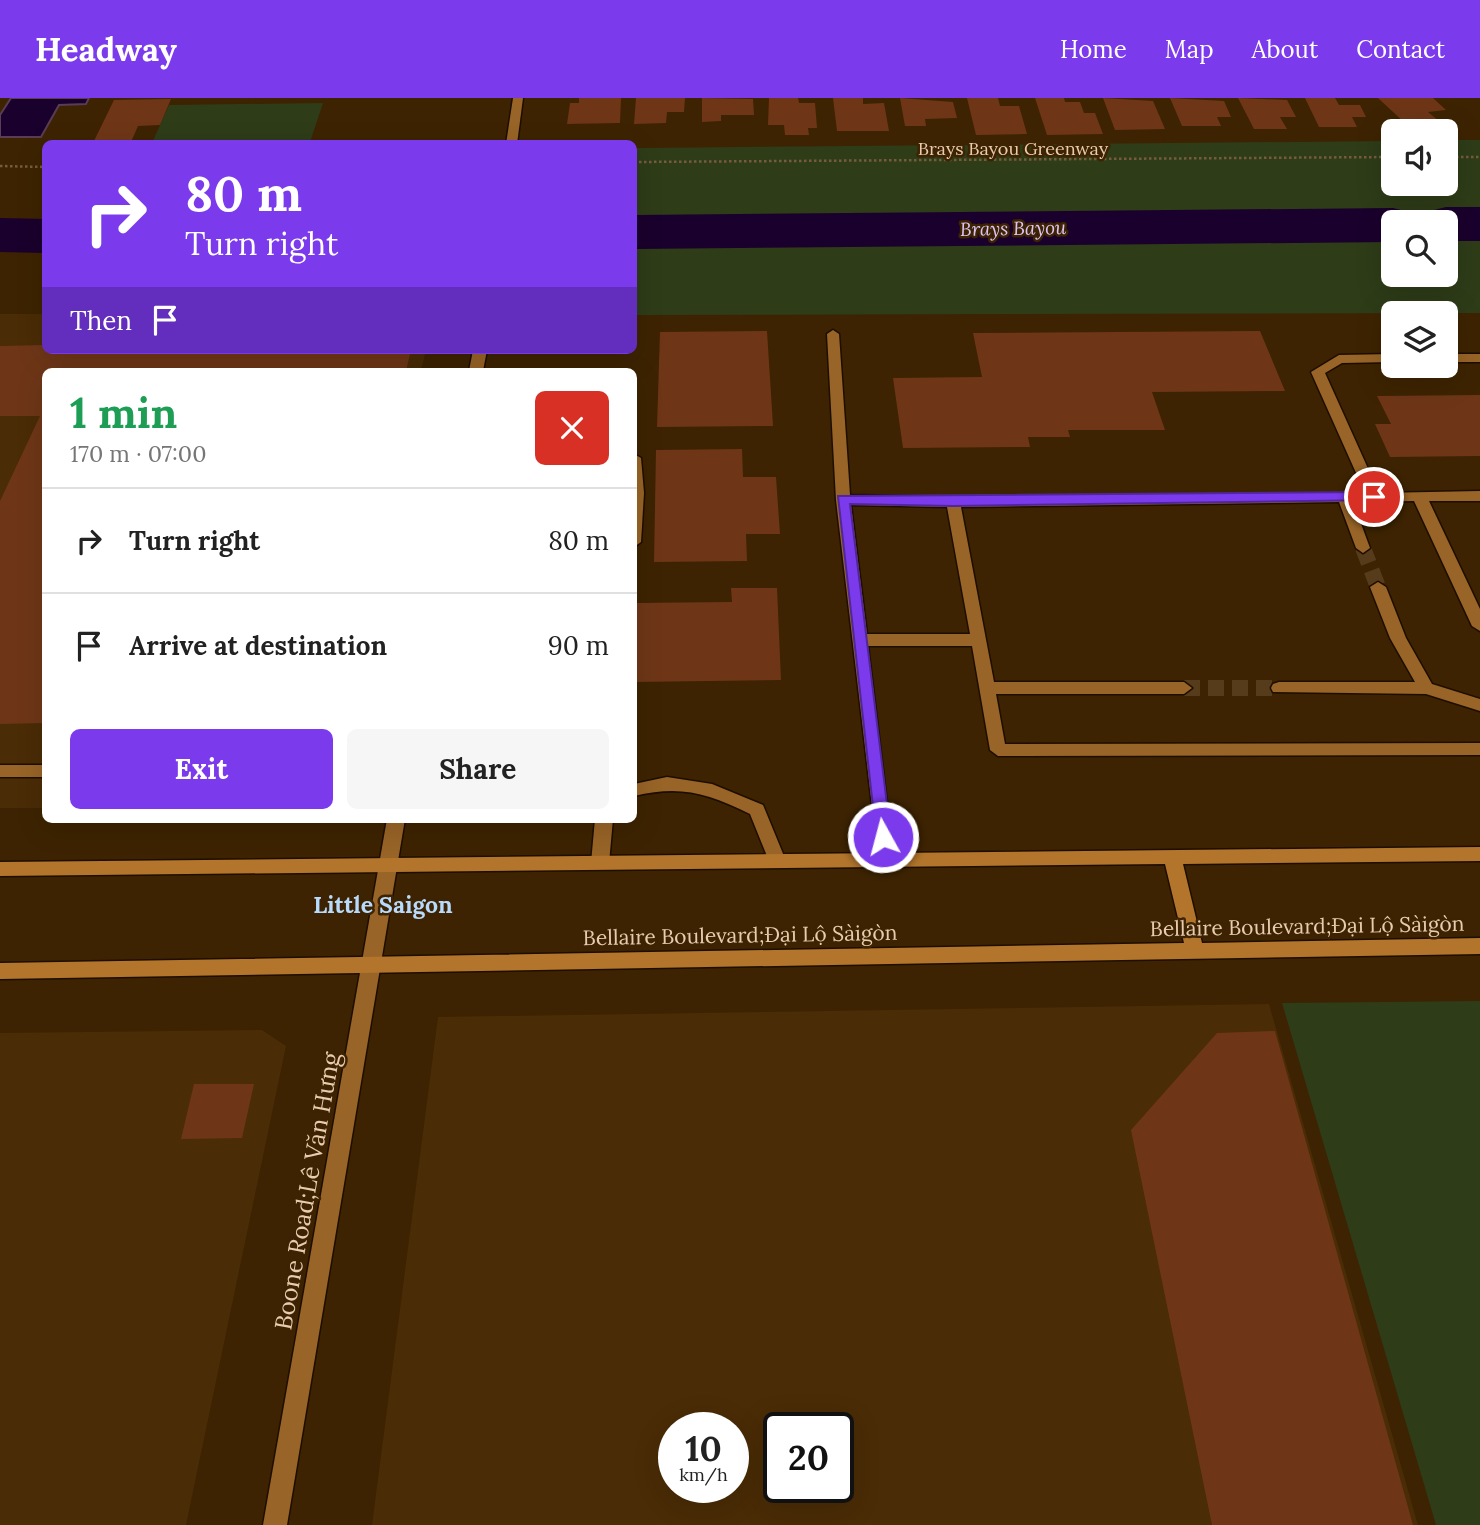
<!DOCTYPE html>
<html lang="en">
<head>
<meta charset="utf-8">
<style>
	:root { --surface:#fff; --page:#f6f6f6; --text:#222; --muted:#767676; --line:#e0e0e0; --accent:#7c3aed }
	body { margin:0; font-family:Lora,serif; background:var(--page); color:var(--text); height:100vh; display:flex; flex-direction:column; font-size:26px; white-space:nowrap }
	* { box-sizing:border-box; margin:0 }
	p { font-size:23px; color:var(--muted) }
	.icon { flex:none; width:38px; height:38px; fill:none; stroke:currentColor; stroke-width:2; stroke-linecap:round; stroke-linejoin:round }
	.map { position:relative; flex:1; overflow:hidden }
	.drawer { position:absolute; left:42px; top:270px; width:595px; height:455px; display:flex; flex-direction:column; background:var(--surface); border-radius:10px; box-shadow:0 7px 28px #0002 }
	.drawer>* { flex:none }
	.banner { position:absolute; left:42px; top:42px; width:595px; height:214px; border-radius:10px; box-shadow:0 7px 28px #0002; background:#7c3aed; color:#fff; overflow:hidden }
	.fabs { position:absolute; left:1381px; top:21px; display:grid; gap:14px }
	.fabs a { display:grid; place-items:center; width:77px; height:77px; border-radius:10px; background:var(--surface); box-shadow:0 7px 28px #0002; font-size:35px }
	.speed { position:absolute; left:658px; top:1314px; display:flex; gap:14px; font-size:35px; font-weight:700; text-align:center }
	.speed>* { display:grid; place-content:center; width:91px; height:91px; border-radius:50%; background:var(--surface); box-shadow:0 7px 28px #0002; line-height:1 }
	.speed small { font-size:18px; font-weight:400 }
	.speed .limit { border:4px solid #111; border-radius:10px; background:#fff; color:#111 }
	.pin { position:absolute; display:grid; place-items:center; width:60px; height:60px; color:#fff; margin:-30px; border:4px solid #fff; border-radius:50%; box-shadow:0 2px 7px #0007 }
	.me { position:absolute; width:77px; margin:-38px; rotate:353deg; stroke-linejoin:round; filter:drop-shadow(0 0 5px #0008) }
	.turn { display:flex; align-items:center; gap:24px; height:147px; padding:0 28px; font-size:32px }
	.turn .icon { width:91px; height:91px; stroke-width:2.5 }
	.turn b { display:block; font-size:49px; line-height:60px }
	.then { display:flex; align-items:center; height:66px; padding:0 28px; background:#0003; gap:14px; font-size:26px }
	.round { display:grid; place-items:center; flex:none; width:74px; height:74px; border-radius:10px; background:var(--page) }
	.headline { display:flex; align-items:center; justify-content:space-between; height:119px; padding:0 28px }
	h1 { font-size:42px; font-weight:800; line-height:52px; color:#1e9e55 }
	.primary-button { display:flex; gap:14px; margin-top:auto; padding:14px 28px }
	.primary-button a { flex:1; height:80px; border-radius:10px; background:var(--accent); color:#fff; font-size:28px; font-weight:800; line-height:80px; text-align:center }
	.primary-button a+a { background:var(--page); color:var(--text) }
	ul { padding:0; list-style:none }
	li { display:flex; align-items:center; gap:21px; height:105px; padding:0 28px; border-top:2px solid var(--line) }
	li div { flex:1 }
	li b { display:block; font-size:26px }
	li em { font-style:normal }
	header { display:flex; align-items:center; gap:42px; box-sizing:border-box; height:98px; padding:0 35px; background:var(--accent); color:#fff }
	header strong { font-size:33px }
	nav { display:flex; gap:38px; margin-inline-start:auto; font-size:24px }
	.map>svg:first-child { display:block }
	.built { fill:#4a2c06; fill-rule:evenodd }
	.green { fill:#2e3c18; fill-rule:evenodd }
	.water { fill:#1a002d; stroke:#583d54; stroke-width:2 }
	.lines { fill:none; stroke-linecap:round; stroke-linejoin:round }
	.river { fill:#1a002d; fill-rule:evenodd }
	.building { fill:#6e3617 }
	.minor-tunnel { stroke:#573c1b; stroke-width:16; stroke-dasharray:16 8; stroke-linecap:butt }
	.minor-casing { stroke:#1e0e00; stroke-width:3 }
	.major-casing { stroke:#1e0e00; stroke-width:3 }
	.path { stroke:#775c3c; stroke-width:2.5; stroke-dasharray:2.5 2.5; stroke-linecap:butt }
	.minor { fill:#986427; fill-rule:evenodd }
	.major { fill:#b3752c; fill-rule:evenodd }
	.route { fill:#7c3aed; stroke:#51269a; stroke-width:2 }
	.labels { text-anchor:middle; dominant-baseline:central; stroke-width:5; stroke-linejoin:round; paint-order:stroke }
	.far-street-label { font-size:18px; fill:#e9ccaf; stroke:#3d2301 }
	.far-water-label { font-size:19px; font-style:italic; fill:#ddc5f7; stroke:#3d2301 }
	.street-label { font-size:21px; fill:#e9ccaf; stroke:#3d2301 }
	.neighbourhood-label { font-size:23px; font-weight:bold; fill:#b8dbfd; stroke:#3d2301 }
	.near-street-label { font-size:24px; fill:#e9ccaf; stroke:#3d2301 }
</style>
</head>
<body>
<header>
<strong>Headway</strong>
<nav><a>Home</a><a>Map</a><a>About</a><a>Contact</a></nav>
</header>
<div class="map">
<svg width="1480" height="1427" viewBox="0 0 1480 1427">
	<rect width="100%" height="100%" fill="#3d2301"/>
	<g class="built">
		<polygon points="0,216 45,216 46,252 426,252 421,273 46,273 45,710 0,710"/>
		<path d="M1269 906 1418 1427H372L438 919ZM674 1330H733V1390H674ZM779 1330H838V1390H779Z"/>
		<polygon points="262,932 286,948 186,1427 0,1427 0,935"/>
	</g>
	<g class="green">
		<polygon points="323,5 310,44 152,45 169,7"/>
		<path d="M1446 42H1480V215L634 217V50L1393 43V86H1446ZM1393 124H1446V177H1393Z"/>
		<polygon points="1480,903 1480,1427 1436,1427 1282,905"/>
	</g>
	<polygon class="water" points="11,0 89,0 86,6 59,7 41,39 0,39 0,17"/>
	<g class="lines">
		<g class="river">
			<polygon points="1446,109 1480,109 1480,143 1446,143 1446,124 1419,124 1426,114"/>
			<polygon points="1393,110 1413,115 1419,124 1393,124 1393,144 634,151 634,117"/>
			<polygon points="0,120 46,121 46,155 0,154"/>
		</g>
	</g>
	<g class="building">
		<polygon points="579,0 621,0 620,25 567,26 570,5 579,5"/>
		<polygon points="636,0 685,0 684,14 667,14 666,25 634,26"/>
		<polygon points="702,0 753,1 754,17 721,17 721,23 702,24"/>
		<polygon points="769,0 798,0 799,5 815,5 817,30 808,30 809,37 785,37 784,27 768,27"/>
		<polygon points="833,0 863,0 863,6 884,5 889,33 837,33"/>
		<polygon points="900,0 953,4 957,20 925,21 926,28 905,28"/>
		<polygon points="967,0 998,0 1000,8 1019,8 1027,36 976,37"/>
		<polygon points="1035,0 1064,0 1065,4 1080,4 1084,15 1095,15 1103,36 1047,37"/>
		<polygon points="1103,0 1153,3 1165,31 1115,32"/>
		<polygon points="1170,0 1224,3 1231,19 1217,19 1221,28 1182,28"/>
		<polygon points="1238,0 1287,2 1296,19 1280,19 1287,31 1254,31"/>
		<polygon points="1305,0 1335,0 1339,7 1360,7 1366,19 1352,19 1357,29 1319,29"/>
		<polygon points="1378,0 1433,0 1446,12 1428,14 1439,23 1407,27"/>
		<polygon points="171,1 160,27 138,28 131,44 93,45 114,2"/>
		<polygon points="767,233 773,328 657,329 660,234"/>
		<polygon points="1260,233 1285,293 1152,294 1165,332 1068,332 1070,339 1028,339 1030,349 903,350 893,280 982,279 973,235"/>
		<polygon points="46,247 46,252 411,252 406,273 46,273 46,625 0,626 0,403 40,318 0,318 0,248"/>
		<polygon points="1480,297 1480,358 1390,359 1375,326 1391,326 1377,298"/>
		<polygon points="742,351 743,379 776,379 780,436 746,436 747,463 654,464 656,352"/>
		<polygon points="731,490 777,490 781,582 634,584 634,505 732,504"/>
		<polygon points="1275,933 1413,1427 1212,1427 1131,1032 1217,935"/>
		<polygon points="194,986 254,986 242,1040 181,1041"/>
	</g>
	<g class="lines">
		<g class="minor-tunnel">
			<polyline points="1363,450 1378,489"/>
			<polyline points="1184,590 1279,590"/>
		</g>
		<defs>
			<g id="minor">
				<polygon points="513,0 523,0 517,46 506,46"/>
				<path d="M833 232 839 236 850 397 953 399 1365 395 1311 274 1339 257 1393 256V264L1342 265 1325 275 1379 395 1480 393V403H1429L1480 511V533L1472 528 1414 403 1353 404 1370 450 1363 455 1356 450 1339 404 961 409 994 584H1184L1192 590 1184 596H996L1005 646 1480 645V657L998 658 990 652 972 548H868L894 763 891 768H879L836 402 827 236ZM851 407 947 409 970 536H867Z"/>
				<polygon points="473,252 487,252 483,273 469,273"/>
				<rect x="1446" y="256" width="34" height="8"/>
				<polygon points="634,356 641,360 644,395 641,444 634,449"/>
				<polygon points="1378,484 1386,489 1406,540 1432,586 1480,601 1480,613 1426,596 1273,594 1271,590 1273,586 1279,584 1415,584 1390,540 1370,489"/>
				<rect x="0" y="667" width="46" height="12"/>
				<path d="M667 679 712 686 763 707 786 763 783 768H771L750 716C707 695 681 687 634 698V686Z"/>
				<polygon points="387,721 405,721 287,1427 263,1427"/>
				<polygon points="595,721 613,721 609,765 606,770 594,770 591,765"/>
			</g>
			<polygon id="major" points="1480,749 1480,763 1183,766 1202,845 1480,840 1480,856 0,881 0,865 1184,845 1165,766 0,778 0,764"/>
		</defs>
		<use href="#minor" class="minor-casing"/>
		<use href="#major" class="major-casing"/>
		<g class="path">
			<polyline points="1446,59 1480,59"/>
			<polyline points="634,64 1393,59"/>
			<polyline points="0,68 46,69"/>
		</g>
		<use href="#minor" class="minor"/>
		<use href="#major" class="major"/>
	</g>
	<polygon class="route" points="1374,394 1379,396 1379,402 953,408 850,406 891,739 883,746 877,744 838,398"/>
	<g class="labels">
		<g class="far-street-label">
			<text x="1013" y="50">Brays Bayou Greenway</text>
		</g>
		<g class="far-water-label">
			<text transform="translate(1013 130) rotate(-1)">Brays Bayou</text>
		</g>
		<g class="street-label">
			<text transform="translate(1307 828) rotate(-1)">Bellaire Boulevard;Đại Lộ Sàigòn</text>
			<text transform="translate(740 837) rotate(-1)">Bellaire Boulevard;Đại Lộ Sàigòn</text>
		</g>
		<g class="neighbourhood-label">
			<text x="383" y="806">Little Saigon</text>
		</g>
		<g class="near-street-label">
			<text transform="translate(307 1093) rotate(-80)">Boone Road;Lê Văn Hưng</text>
		</g>
	</g>
</svg>
<div class="fabs">
<a><svg class="icon" aria-label="sound" viewBox="0 0 24 24"><path d="M4 9h4l5-4v14l-5-4H4zM17 9q2 3 0 6"/></svg></a>
<a><svg class="icon" aria-label="search" viewBox="0 0 24 24"><circle cx="10" cy="10" r="6"/><path d="M15 15l6 6"/></svg></a>
<a><svg class="icon" aria-label="layers" viewBox="0 0 24 24"><path d="M12 4l9 5-9 5-9-5zM3 14l9 5 9-5"/></svg></a>
</div>
<div class="speed"><div>10<small>km/h</small></div><div class="limit">20</div></div>
<div class="pin" style="left:1374px;top:399px;background:#d93025"><svg class="icon" aria-label="arrive" viewBox="0 0 24 24"><path d="M6 21V4h12l-3 4 3 4H6"/></svg></div>
<svg class="me" style="left:883px;top:739px" viewBox="-20 -20 40 40"><circle r="17" fill="#7c3aed" stroke="#fff" stroke-width="3"/><path d="M0-11L8 9 0 5-8 9z" fill="#fff"/></svg>
<div class="banner">
<div class="turn"><svg class="icon" aria-label="right" viewBox="0 0 24 24"><path d="M7 20v-9h11M14 6l5 5-5 5"/></svg><div><b>80 m</b>Turn right</div></div>
<div class="then">Then<svg class="icon" aria-label="arrive" viewBox="0 0 24 24"><path d="M6 21V4h12l-3 4 3 4H6"/></svg></div>
</div>
<section class="drawer">
<div class="headline"><div><h1>1 min</h1><p>170 m · 07:00</p></div><a class="round" style="background:#d93025;color:#fff"><svg class="icon" aria-label="close" viewBox="0 0 24 24"><path d="M6 6l12 12M18 6L6 18"/></svg></a></div>
<ul>
<li><svg class="icon" aria-label="right" viewBox="0 0 24 24"><path d="M7 20v-9h11M14 6l5 5-5 5"/></svg><div><b>Turn right</b></div><em>80 m</em></li>
<li><svg class="icon" aria-label="arrive" viewBox="0 0 24 24"><path d="M6 21V4h12l-3 4 3 4H6"/></svg><div><b>Arrive at destination</b></div><em>90 m</em></li>
</ul>
<div class="primary-button"><a>Exit</a><a>Share</a></div>
</section>
</div>
</body>
</html>
